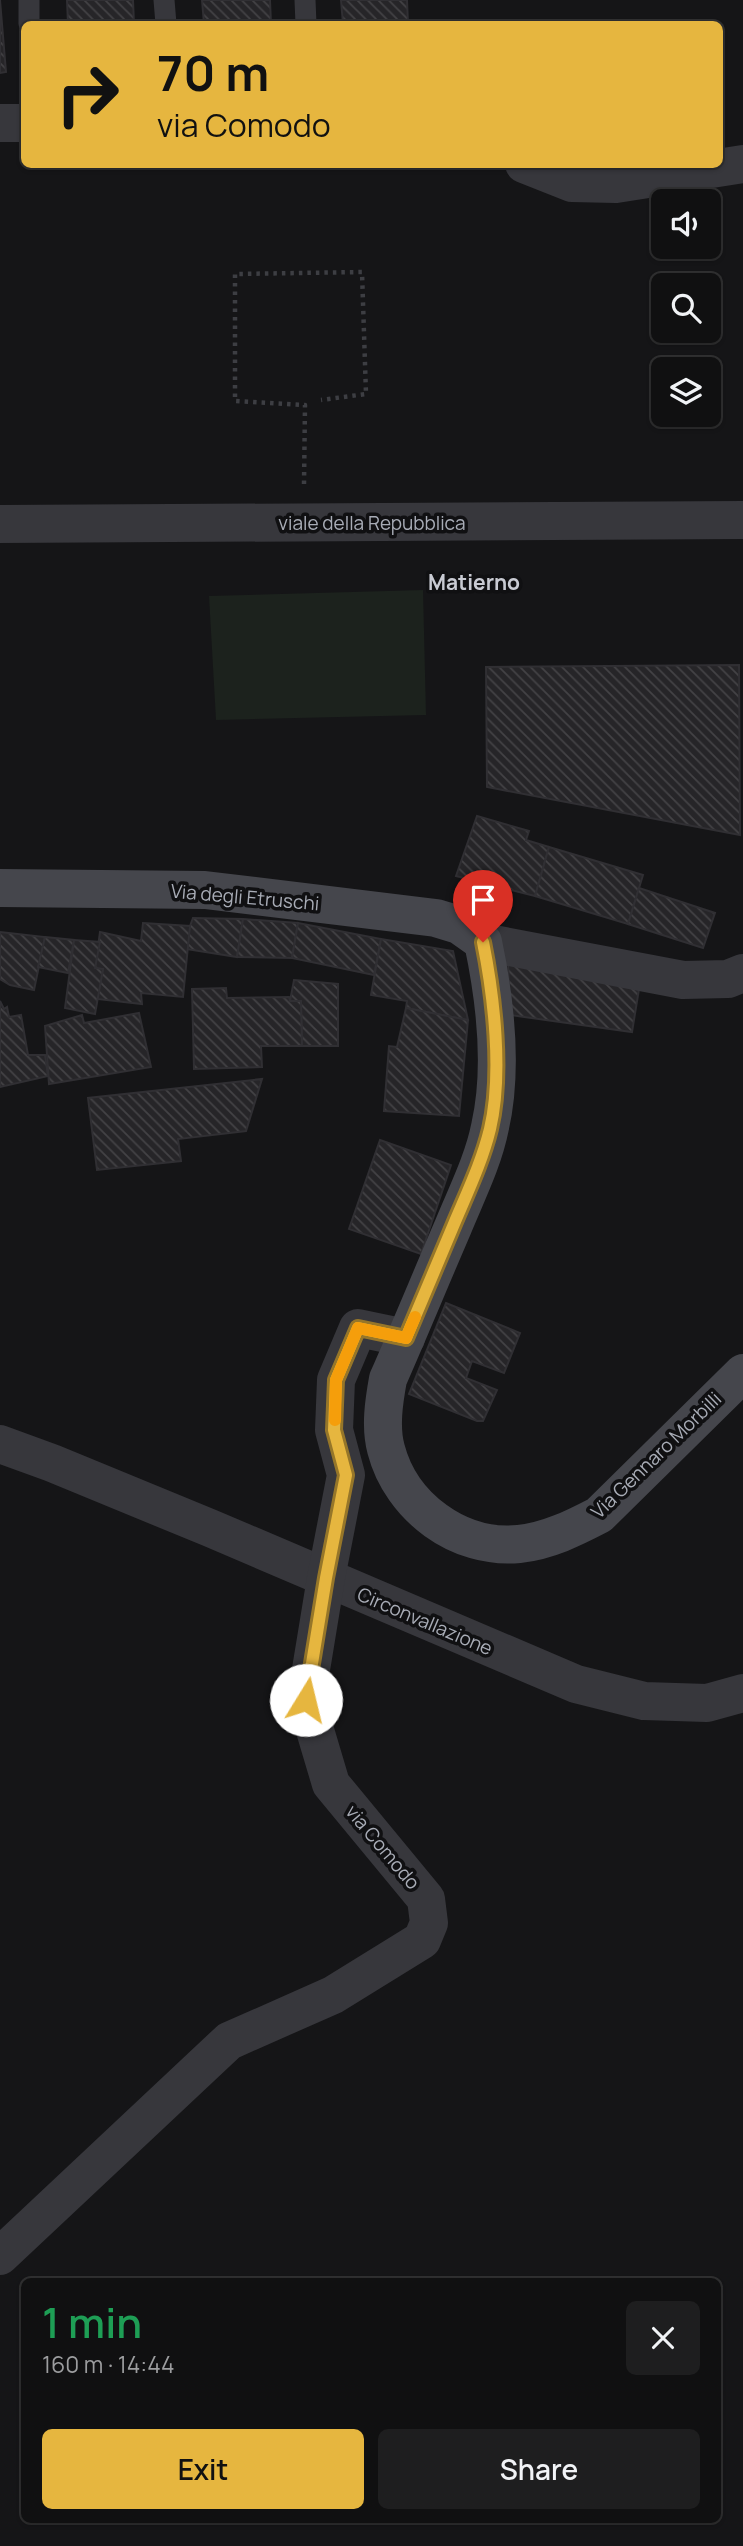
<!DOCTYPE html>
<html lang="en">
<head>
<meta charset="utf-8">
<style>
	:root { --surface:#101011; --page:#1e1e1f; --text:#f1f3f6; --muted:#9c9d9f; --line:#303031; --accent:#e6b63f }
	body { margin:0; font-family:Manrope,sans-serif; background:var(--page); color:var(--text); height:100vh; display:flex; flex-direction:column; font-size:26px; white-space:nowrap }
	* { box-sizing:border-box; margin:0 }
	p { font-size:23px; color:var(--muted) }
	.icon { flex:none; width:38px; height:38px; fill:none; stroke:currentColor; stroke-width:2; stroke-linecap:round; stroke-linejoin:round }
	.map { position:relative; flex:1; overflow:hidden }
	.drawer { position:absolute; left:21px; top:2278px; width:700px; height:245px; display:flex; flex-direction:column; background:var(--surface); border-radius:10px; box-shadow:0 2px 5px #0004,0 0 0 2px var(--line) }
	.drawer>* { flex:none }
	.top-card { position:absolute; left:21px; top:21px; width:702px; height:147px; border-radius:10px; box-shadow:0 2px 5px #0004,0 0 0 2px var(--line); background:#e6b63f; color:#111; overflow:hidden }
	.buttons { position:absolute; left:651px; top:189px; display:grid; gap:14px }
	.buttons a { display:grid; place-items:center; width:70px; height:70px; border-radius:10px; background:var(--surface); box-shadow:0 2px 5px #0004,0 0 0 2px var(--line); font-size:35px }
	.pin { position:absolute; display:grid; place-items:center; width:60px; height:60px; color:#fff; margin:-72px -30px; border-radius:50% 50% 50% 0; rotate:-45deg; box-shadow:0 0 7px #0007 }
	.pin .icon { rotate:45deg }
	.me { position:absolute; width:77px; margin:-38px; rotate:9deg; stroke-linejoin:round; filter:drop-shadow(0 0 5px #0008) }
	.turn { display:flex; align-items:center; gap:24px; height:147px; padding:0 21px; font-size:32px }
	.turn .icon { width:91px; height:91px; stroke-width:2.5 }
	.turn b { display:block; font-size:49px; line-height:60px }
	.round { display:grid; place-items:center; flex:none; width:74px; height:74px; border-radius:10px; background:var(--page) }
	.overview { display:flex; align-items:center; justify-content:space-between; height:119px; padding:0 21px }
	h1 { font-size:42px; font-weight:600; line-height:52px; color:#1e9e55 }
	.button { display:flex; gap:14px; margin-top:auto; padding:14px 21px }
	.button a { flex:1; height:80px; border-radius:10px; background:var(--accent); color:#111; font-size:28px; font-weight:600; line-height:80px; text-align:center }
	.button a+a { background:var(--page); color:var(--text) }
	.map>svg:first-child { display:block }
	.pitch { fill:#1c221d }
	.building { fill:url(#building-back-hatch); stroke:#302f33; stroke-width:2 }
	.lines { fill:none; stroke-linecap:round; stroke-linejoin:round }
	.path { stroke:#3d3e43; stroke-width:4.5; stroke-dasharray:3.5 5; stroke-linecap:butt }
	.lane { stroke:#37373c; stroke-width:21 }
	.street { stroke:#37373c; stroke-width:38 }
	.secondary { stroke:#45464c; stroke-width:38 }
	.route-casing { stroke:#967629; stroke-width:18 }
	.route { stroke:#e6b63f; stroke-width:12 }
	.slow { stroke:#f59e0b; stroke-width:12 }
	.labels { text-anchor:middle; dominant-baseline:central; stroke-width:7; stroke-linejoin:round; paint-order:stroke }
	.street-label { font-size:19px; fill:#a8acb6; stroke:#101012 }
	.neighbourhood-label { font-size:21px; font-weight:bold; fill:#c9cbd3; stroke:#101012 }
</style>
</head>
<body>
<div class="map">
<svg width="743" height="2546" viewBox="0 0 743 2546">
	<defs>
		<pattern id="building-back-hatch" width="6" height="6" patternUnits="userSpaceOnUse" patternTransform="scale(1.75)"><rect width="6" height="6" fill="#262528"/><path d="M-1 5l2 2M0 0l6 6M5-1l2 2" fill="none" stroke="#434245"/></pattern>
	</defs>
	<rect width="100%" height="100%" fill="#151517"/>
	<polygon class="pitch" points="423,590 426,715 216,720 209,596"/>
	<g class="building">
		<polygon points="0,0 6,72 0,73"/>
		<polygon points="67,0 133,0 134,24 68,24"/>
		<polygon points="202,0 270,0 271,24 204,24"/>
		<polygon points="341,0 407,0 408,24 343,24"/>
		<polygon points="739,665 740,835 487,787 486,667"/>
		<polygon points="477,816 529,831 526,840 549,847 535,896 456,876"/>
		<polygon points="549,847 643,875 628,924 535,896"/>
		<polygon points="639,888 715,913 703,948 628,924"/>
		<polygon points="193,918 243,919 237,957 186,949 190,926"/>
		<polygon points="243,919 298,923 292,958 237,957"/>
		<polygon points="143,923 190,926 183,997 141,993 142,1004 97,999 103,969 95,968 100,932 141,941"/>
		<polygon points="298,923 381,939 374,975 292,958"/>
		<polygon points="0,932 45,937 34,990 10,985 0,979"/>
		<polygon points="45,937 74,940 68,973 38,967"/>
		<polygon points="381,939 453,951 468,1020 406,1008 407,1001 371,995"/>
		<polygon points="74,940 100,942 95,968 103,969 95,1014 65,1008"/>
		<polygon points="508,962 640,983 632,1032 510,1015"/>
		<polygon points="294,980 338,984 338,1046 302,1046 301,1001 290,1001"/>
		<polygon points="226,988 227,998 289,997 290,1001 301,1001 302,1046 261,1046 262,1067 194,1069 192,989"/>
		<polygon points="0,1001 4,1009 7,1007 9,1017 21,1015 28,1055 45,1055 48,1076 0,1087"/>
		<polygon points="406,1008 468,1020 459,1116 384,1111 389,1046 397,1047"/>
		<polygon points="139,1013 151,1067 49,1084 45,1026 82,1015 84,1023"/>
		<polygon points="262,1079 246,1131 178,1139 181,1161 97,1170 88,1098"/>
		<polygon points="380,1140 451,1165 421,1254 349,1229"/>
		<polygon points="446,1303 520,1333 504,1373 472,1361 466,1378 497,1390 483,1421 477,1421 409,1394"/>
	</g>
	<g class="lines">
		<polyline class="path" points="304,484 305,405 235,401 235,274 362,272 366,394 321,400"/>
		<g class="lane">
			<polyline points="29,0 29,24"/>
			<polyline points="164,0 166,24"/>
			<polyline points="305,0 306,24"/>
		</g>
		<g class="street">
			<polyline points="0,123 24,123"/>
			<polyline points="524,164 572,183 616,184 743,164"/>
			<polyline points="0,524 743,520"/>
			<polyline points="483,942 683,980 728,979 743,973"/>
			<polyline points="0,1444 52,1463 210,1528 576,1684 644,1701 707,1703 743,1693"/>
			<polyline points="0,2256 229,2041 333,1995 422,1940 429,1923 426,1899 331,1784 306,1700 326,1578 346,1475 334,1430 336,1380 358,1328 406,1338"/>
		</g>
		<path class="secondary" d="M0 888 205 890 436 918 459 925 483 942C495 999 503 1070 490 1127 483 1162 466 1195 453 1227 431 1278 410 1329 388 1379 384 1401 380 1427 386 1449 401 1507 459 1550 519 1544 548 1541 574 1528 599 1515L743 1373"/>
	</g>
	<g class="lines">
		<defs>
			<path id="route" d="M306 1700 326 1578 346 1475 334 1430 336 1380 358 1328 406 1338C422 1300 438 1262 454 1224 467 1193 482 1162 490 1129 503 1074 494 997 483 942"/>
		</defs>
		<use href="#route" class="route-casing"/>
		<use href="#route" class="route"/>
		<polyline class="slow" points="335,1420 336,1380 358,1328 406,1338 415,1317"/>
	</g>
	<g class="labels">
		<g class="street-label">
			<text x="372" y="523">viale della Repubblica</text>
			<text transform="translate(245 897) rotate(5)">Via degli Etruschi</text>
			<text transform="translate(656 1455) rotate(-44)">Via Gennaro Morbilli</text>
			<text transform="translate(425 1621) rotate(23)">Circonvallazione</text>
			<text transform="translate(383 1847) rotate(50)">via Comodo</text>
		</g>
		<g class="neighbourhood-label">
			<text x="474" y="582">Matierno</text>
		</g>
	</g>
</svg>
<div class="buttons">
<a><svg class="icon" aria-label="sound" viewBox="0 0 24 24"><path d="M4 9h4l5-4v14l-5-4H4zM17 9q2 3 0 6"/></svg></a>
<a><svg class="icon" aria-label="search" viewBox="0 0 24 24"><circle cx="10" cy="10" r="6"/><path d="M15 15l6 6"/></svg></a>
<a><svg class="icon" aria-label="layers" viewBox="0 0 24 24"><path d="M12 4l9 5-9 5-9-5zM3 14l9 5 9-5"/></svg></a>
</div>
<div class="pin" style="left:483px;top:942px;background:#d93025"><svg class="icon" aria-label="arrive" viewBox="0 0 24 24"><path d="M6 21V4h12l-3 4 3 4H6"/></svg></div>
<svg class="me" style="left:306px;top:1700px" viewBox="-20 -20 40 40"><circle r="19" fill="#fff"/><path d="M0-13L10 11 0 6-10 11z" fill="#e6b63f"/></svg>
<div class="top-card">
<div class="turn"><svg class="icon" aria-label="right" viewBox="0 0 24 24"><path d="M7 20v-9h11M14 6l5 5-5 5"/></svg><div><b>70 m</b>via Comodo</div></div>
</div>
<section class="drawer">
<div class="overview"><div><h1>1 min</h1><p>160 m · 14:44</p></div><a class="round"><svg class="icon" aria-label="close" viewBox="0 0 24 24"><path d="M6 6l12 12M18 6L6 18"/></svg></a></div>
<div class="button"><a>Exit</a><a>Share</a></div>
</section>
</div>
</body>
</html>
